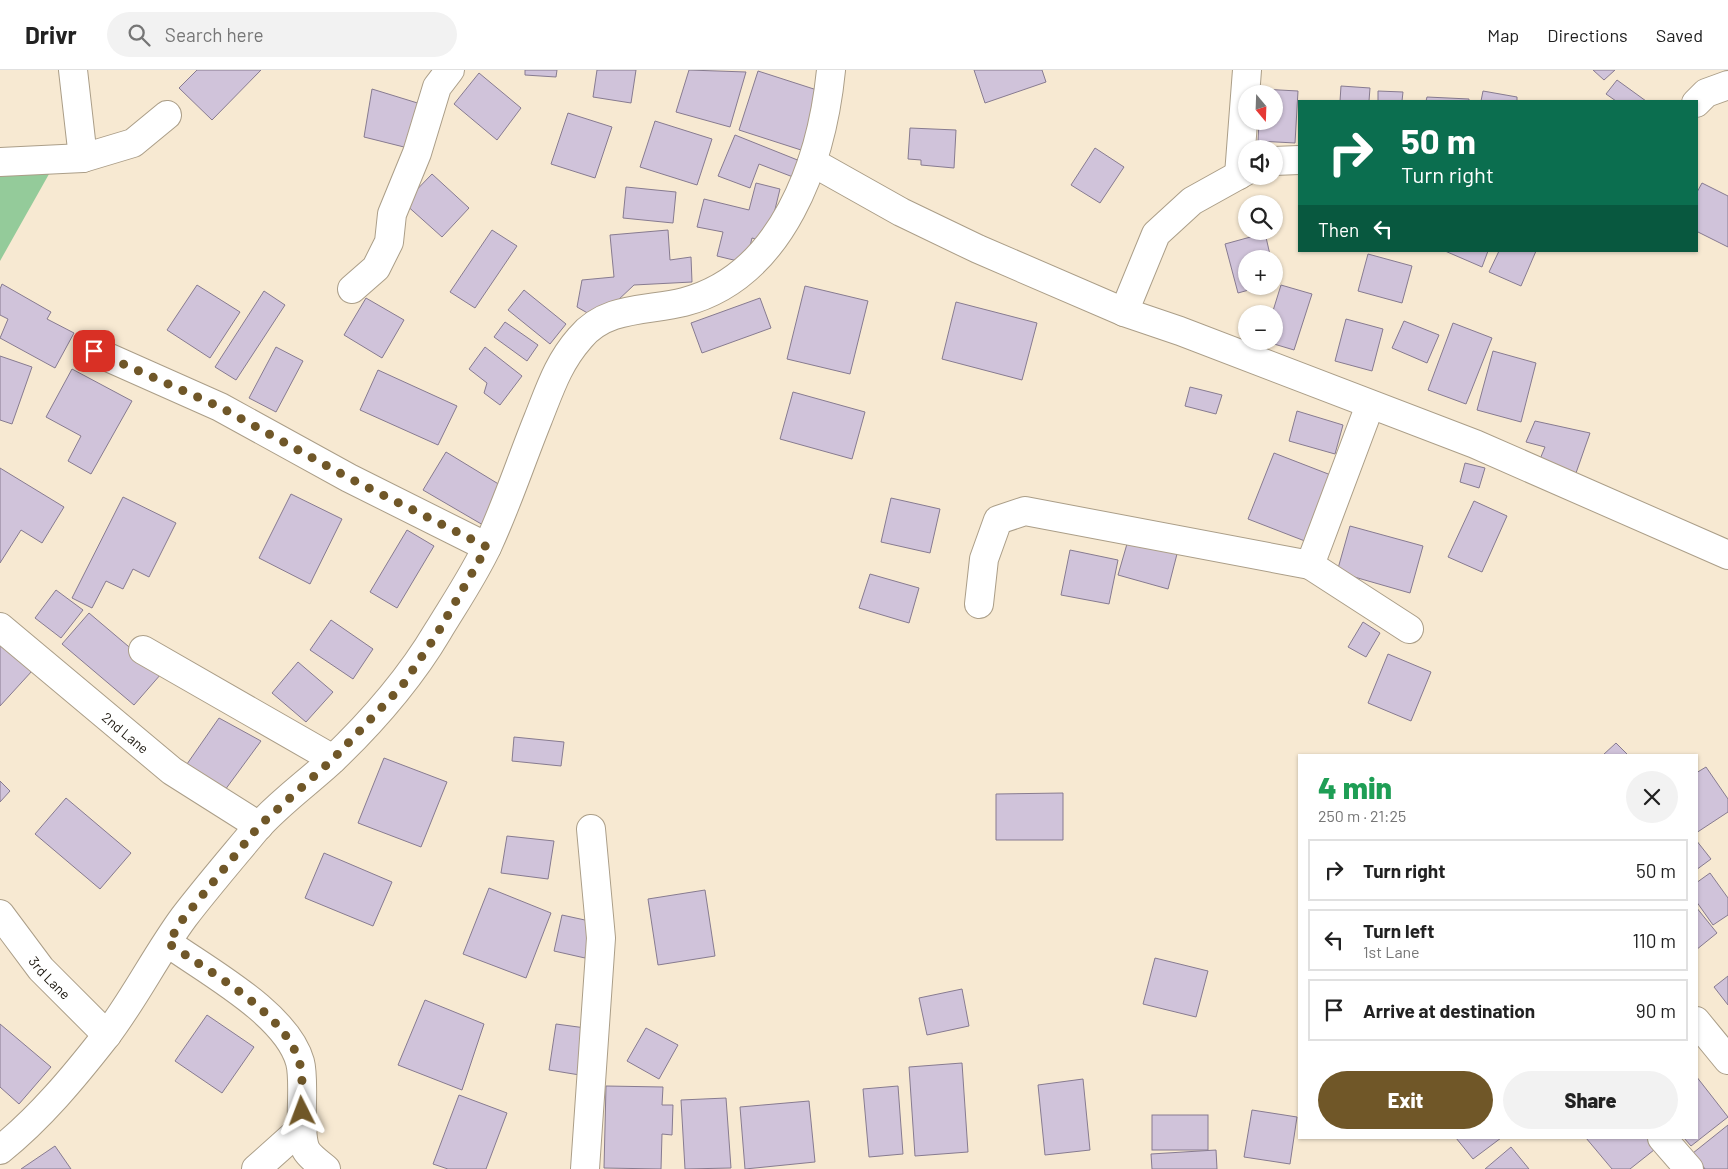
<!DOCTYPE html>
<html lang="en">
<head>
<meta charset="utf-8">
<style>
	:root { --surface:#fff; --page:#f2f2f2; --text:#222; --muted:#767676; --line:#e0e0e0; --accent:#705728 }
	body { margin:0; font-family:Barlow,sans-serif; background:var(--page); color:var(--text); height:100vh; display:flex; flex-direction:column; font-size:19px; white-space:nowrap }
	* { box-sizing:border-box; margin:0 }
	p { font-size:16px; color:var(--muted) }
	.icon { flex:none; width:28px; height:28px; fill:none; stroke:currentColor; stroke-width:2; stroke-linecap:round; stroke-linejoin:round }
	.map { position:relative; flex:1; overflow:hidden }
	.details { position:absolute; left:1298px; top:684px; width:400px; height:385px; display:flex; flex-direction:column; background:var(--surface); border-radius:0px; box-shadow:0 1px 4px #0004 }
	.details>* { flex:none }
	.banner { position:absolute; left:1298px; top:30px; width:400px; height:152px; border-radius:0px; box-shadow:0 1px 4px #0004; background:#0b6e4f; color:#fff; overflow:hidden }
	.needle { width:32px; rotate:161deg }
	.fabs { position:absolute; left:1238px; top:15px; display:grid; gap:10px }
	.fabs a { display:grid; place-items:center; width:45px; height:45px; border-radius:50%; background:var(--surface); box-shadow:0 1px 4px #0004; font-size:25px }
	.pin { position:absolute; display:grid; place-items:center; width:42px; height:42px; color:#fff; margin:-21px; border-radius:10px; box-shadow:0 2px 8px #0006 }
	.me { position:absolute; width:55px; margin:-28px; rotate:357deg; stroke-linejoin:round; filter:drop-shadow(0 0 4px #0008) }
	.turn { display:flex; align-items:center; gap:18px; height:105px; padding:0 20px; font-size:22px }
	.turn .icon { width:65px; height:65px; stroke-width:2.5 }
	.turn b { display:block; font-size:35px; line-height:42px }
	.then { display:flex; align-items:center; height:48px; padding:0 20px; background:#0003; gap:10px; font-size:19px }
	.round { display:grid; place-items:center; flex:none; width:52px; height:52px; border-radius:26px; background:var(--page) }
	.overview { display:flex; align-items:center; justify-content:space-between; height:85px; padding:0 20px }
	h1 { font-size:30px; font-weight:800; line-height:38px; color:#1e9e55 }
	.action { display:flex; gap:10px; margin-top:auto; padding:10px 20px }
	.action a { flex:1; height:58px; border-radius:30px; background:var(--accent); color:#fff; font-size:20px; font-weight:800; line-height:58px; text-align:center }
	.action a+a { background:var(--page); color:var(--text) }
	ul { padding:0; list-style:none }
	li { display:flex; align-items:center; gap:15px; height:62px; margin:0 10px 8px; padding:0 10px; border:2px solid var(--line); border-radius:0px }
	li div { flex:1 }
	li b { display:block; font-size:19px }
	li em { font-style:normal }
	header { display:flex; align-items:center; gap:30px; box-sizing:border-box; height:70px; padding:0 25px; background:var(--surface); border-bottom:1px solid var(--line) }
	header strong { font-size:24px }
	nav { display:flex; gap:28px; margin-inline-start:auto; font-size:18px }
	.search { width:350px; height:45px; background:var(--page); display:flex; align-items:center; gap:12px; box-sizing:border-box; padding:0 18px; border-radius:28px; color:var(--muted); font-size:19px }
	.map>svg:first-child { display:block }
	.green { fill:#94cb9a }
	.building { fill:#d0c3da; stroke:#877b90 }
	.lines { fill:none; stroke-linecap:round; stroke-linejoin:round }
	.minor-casing { stroke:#ab9e88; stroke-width:30 }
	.tertiary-casing { stroke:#ab9e88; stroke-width:30 }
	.minor { stroke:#fff; stroke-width:28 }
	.tertiary { stroke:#fff; stroke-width:28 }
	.route { stroke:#705728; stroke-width:9; stroke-dasharray:0 16.2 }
	.labels { text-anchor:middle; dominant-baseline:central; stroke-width:4.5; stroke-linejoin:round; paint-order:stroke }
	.street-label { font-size:14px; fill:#1b160e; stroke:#fdf8ee }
</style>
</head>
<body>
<header>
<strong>Drivr</strong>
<div class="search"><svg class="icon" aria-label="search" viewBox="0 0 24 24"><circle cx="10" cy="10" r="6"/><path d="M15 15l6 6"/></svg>Search here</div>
<nav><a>Map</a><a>Directions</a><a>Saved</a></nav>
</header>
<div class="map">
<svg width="1728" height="1099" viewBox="0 0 1728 1099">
	<rect width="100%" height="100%" fill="#f7e9d2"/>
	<polygon class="green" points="58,88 0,191 0,90"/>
	<g class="building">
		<polygon points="197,0 261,0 212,50 179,18"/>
		<polygon points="525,0 557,0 556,7 525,5"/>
		<polygon points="597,0 636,0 631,33 593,27"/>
		<polygon points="689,0 746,2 730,57 676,42"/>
		<polygon points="974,0 1042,0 1046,12 985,33"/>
		<polygon points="1593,0 1615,0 1604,10"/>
		<polygon points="758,1 820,21 801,80 739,60"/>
		<polygon points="479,3 521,38 497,70 454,34"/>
		<polygon points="1617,10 1646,31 1616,31 1606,24"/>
		<polygon points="1341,16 1370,18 1369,31 1340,31"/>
		<polygon points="372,19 424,35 412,79 364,67"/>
		<polygon points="1261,19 1298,21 1295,73 1258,71 1259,51 1274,51 1274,24 1261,24"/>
		<polygon points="1378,21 1403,22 1402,31 1378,31"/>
		<polygon points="1483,21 1517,27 1517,31 1481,31"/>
		<polygon points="1427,27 1469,29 1469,31 1426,31"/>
		<polygon points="568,43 612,57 595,108 551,94"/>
		<polygon points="655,51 712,69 697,115 640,97"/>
		<polygon points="910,58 956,60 954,98 921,95 921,90 908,89"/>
		<polygon points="735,65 800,91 793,107 759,94 750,118 718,106"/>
		<polygon points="1095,78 1124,97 1100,133 1071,115"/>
		<polygon points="432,104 469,138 442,167 404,133"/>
		<polygon points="756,113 780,119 767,172 752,168 746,193 717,186 723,162 697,157 704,129 749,140"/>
		<polygon points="1702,113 1728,126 1728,177 1696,161 1696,124"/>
		<polygon points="626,117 676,122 673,153 623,148"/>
		<polygon points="492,160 517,176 475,238 450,222"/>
		<polygon points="668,160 670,190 691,187 692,212 634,215 598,249 577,237 582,210 614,207 610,165"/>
		<polygon points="1265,163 1271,189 1246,189 1246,216 1263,216 1238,223 1225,174"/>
		<polygon points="1445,181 1488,181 1482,197"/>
		<polygon points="1499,181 1536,181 1521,216 1489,202"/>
		<polygon points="1368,184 1412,196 1402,233 1358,221"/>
		<polygon points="2,214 51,242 47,249 74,263 55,298 0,268 8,249 0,245 0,219"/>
		<polygon points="197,215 240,242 210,288 167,260"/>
		<polygon points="1281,215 1312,224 1294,280 1264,271 1274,271 1274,244 1272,244"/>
		<polygon points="805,216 868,231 850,304 787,289"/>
		<polygon points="524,220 566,254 550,274 508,240"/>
		<polygon points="264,221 285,235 236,310 215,297"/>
		<polygon points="366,228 404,250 382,288 344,265"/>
		<polygon points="760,228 771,258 702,283 691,253"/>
		<polygon points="956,232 1037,253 1022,310 942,289"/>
		<polygon points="1346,249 1383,259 1372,301 1335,291"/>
		<polygon points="1404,251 1439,265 1427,293 1392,278"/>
		<polygon points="505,252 538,275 527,291 494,267"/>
		<polygon points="1453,253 1492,268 1466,334 1428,320"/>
		<polygon points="276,277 303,291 276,342 249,328"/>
		<polygon points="485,277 522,306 500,335 484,323 487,313 469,299"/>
		<polygon points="1493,281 1536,293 1521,352 1477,340"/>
		<polygon points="0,286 32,297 12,354 0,350"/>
		<polygon points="72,299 132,331 91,404 68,391 81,366 46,347"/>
		<polygon points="378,300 457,336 438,375 360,340"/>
		<polygon points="1190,317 1222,325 1216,344 1185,336"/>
		<polygon points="793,322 865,342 852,389 780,369"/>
		<polygon points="1297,341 1343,355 1335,384 1289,371"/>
		<polygon points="1535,351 1590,363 1576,403 1538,394 1545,377 1526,372"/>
		<polygon points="446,382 505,418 483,455 423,420"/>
		<polygon points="1274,383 1336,407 1310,473 1248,449"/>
		<polygon points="1465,393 1485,398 1479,418 1460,412"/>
		<polygon points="0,398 64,437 42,473 21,460 0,493"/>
		<polygon points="291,424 342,449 310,514 259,488"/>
		<polygon points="123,427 176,453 149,507 133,499 123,519 106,511 92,538 72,528"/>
		<polygon points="891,428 940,439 930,483 881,472"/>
		<polygon points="1474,431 1507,446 1482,502 1448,487"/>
		<polygon points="1350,456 1423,476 1410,523 1337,502"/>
		<polygon points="407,460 434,476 397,538 370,522"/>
		<polygon points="1129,467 1178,480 1168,519 1118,505"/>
		<polygon points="1070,480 1118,490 1109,534 1061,525"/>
		<polygon points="870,504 919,518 909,553 859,538"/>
		<polygon points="56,520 83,540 61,568 35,548"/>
		<polygon points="89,543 161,604 134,635 62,574"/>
		<polygon points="331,550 373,579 353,609 310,580"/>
		<polygon points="1363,552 1380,563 1366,587 1348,577"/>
		<polygon points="0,572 32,601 0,636"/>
		<polygon points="1388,584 1431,602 1411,651 1368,633"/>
		<polygon points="298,592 333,622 306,652 272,623"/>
		<polygon points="219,648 261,671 225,720 187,694"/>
		<polygon points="514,667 564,672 561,696 512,691"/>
		<polygon points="1616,673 1628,685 1603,685"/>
		<polygon points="384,688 447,712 421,777 358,753"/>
		<polygon points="1706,697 1728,729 1728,742 1696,763 1696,703"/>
		<polygon points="0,711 10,721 0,732"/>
		<polygon points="1063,723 1063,770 996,770 996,724"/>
		<polygon points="66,728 131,783 100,819 35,764"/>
		<polygon points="507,766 554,771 548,809 501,803"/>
		<polygon points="1696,770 1711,789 1696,800"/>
		<polygon points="324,783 392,812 373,856 305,828"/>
		<polygon points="1710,803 1728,828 1728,845 1713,855 1696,831 1696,813"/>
		<polygon points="489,818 551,843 526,908 463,884"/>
		<polygon points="705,820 715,886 658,895 648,829"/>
		<polygon points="1696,837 1717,863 1696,880"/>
		<polygon points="562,845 594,852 585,888 554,881"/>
		<polygon points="1155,888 1208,901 1196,947 1143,934"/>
		<polygon points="1728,906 1728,935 1714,917"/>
		<polygon points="962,919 969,956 927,965 919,928"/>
		<polygon points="425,930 484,954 462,1020 398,995"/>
		<polygon points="207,945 254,977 222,1023 175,991"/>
		<polygon points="0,954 51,997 19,1034 0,1017"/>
		<polygon points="556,954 593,959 586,1006 549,1000"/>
		<polygon points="646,958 678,975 659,1009 627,991"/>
		<polygon points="962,993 968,1082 915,1086 909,997"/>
		<polygon points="1696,1006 1728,1047 1691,1076 1684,1068 1696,1068"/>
		<polygon points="1083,1009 1090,1080 1045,1085 1038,1015"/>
		<polygon points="606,1016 663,1017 662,1035 673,1035 672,1065 662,1064 661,1099 604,1098"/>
		<polygon points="898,1016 903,1084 869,1087 863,1019"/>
		<polygon points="459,1025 507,1043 486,1099 448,1099 433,1094"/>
		<polygon points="726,1028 731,1098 685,1099 681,1030"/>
		<polygon points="809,1031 815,1092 745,1099 740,1037"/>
		<polygon points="1252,1040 1297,1047 1290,1094 1244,1087"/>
		<rect x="1152" y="1045" width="56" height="35"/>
		<polygon points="1728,1055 1728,1099 1705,1099 1693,1083"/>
		<polygon points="1456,1068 1501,1068 1473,1089"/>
		<polygon points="1586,1068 1652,1068 1659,1076 1630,1099 1612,1099"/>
		<polygon points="55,1076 71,1099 21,1099"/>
		<polygon points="1511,1077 1529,1099 1485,1099"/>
		<polygon points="1216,1080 1217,1099 1152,1099 1151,1084"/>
	</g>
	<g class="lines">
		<defs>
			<g id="minor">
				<polyline points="73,0 83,88"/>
				<polyline points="1696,33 1706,23 1728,15"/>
				<polyline points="1274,91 1299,90"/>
				<polyline points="0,92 83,88 133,73 167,45"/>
				<polyline points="812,92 901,142 978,179 1124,242 1180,261 1475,374 1728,485"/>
				<polyline points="1239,105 1247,0"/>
				<polyline points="352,219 376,198 389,172 392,144 417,83 437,17 450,0"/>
				<polyline points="1124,242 1156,164 1192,131 1246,101"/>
				<polyline points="94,281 220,337 349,408 487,477"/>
				<polyline points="1310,495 1409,559"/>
				<polyline points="979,534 984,489 998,450 1025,441 1310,495 1370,335"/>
				<path id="s1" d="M0 557 172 701 259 756"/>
				<polyline points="143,580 333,689"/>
				<path id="s2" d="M0 844 41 899 107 965"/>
				<path d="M168 873C207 901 287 944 300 992 306 1014 297 1061 306 1080 310 1087 320 1094 326 1099"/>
				<polyline points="1696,951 1728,990"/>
				<polyline points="1662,1068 1689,1099"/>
				<polyline points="256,1099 303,1057"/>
				<polyline points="585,1099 601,868 591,759"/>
			</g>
			<path id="tertiary" d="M0 1080C40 1048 74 1007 106 966 135 928 156 885 184 847 207 817 232 788 256 759 278 734 306 714 330 692 371 653 409 610 438 561 455 533 474 505 488 475 507 434 521 391 538 349 550 319 558 293 580 268 606 236 648 241 684 232 783 206 822 91 831 0"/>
		</defs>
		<use href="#minor" class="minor-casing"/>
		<use href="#tertiary" class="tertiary-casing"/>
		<use href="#minor" class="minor"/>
		<use href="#tertiary" class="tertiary"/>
	</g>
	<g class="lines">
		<path class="route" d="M94 281 220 337 349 408 487 477 437 564 402 616 333 689 259 756 183 849 168 873C209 902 284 942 299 991 304 1006 301 1026 302 1041"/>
	</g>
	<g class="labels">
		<g class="street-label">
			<text stroke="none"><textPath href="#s1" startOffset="164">2nd Lane</textPath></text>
			<text stroke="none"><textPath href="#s2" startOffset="81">3rd Lane</textPath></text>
		</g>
	</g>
</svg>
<div class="fabs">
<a><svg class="needle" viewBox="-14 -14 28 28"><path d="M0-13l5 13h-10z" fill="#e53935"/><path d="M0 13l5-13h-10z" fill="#767676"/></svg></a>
<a><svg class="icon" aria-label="sound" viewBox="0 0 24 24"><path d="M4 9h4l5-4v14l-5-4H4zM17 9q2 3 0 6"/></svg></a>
<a><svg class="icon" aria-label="search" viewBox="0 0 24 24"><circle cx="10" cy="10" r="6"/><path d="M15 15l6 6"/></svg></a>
<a>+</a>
<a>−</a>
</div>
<div class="pin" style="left:94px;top:281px;background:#d93025"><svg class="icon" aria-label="arrive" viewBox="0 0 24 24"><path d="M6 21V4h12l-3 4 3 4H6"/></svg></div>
<svg class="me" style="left:302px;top:1041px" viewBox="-20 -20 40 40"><path d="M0-17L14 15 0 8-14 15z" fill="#705728" stroke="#fff" stroke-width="4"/></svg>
<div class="banner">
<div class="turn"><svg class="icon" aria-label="right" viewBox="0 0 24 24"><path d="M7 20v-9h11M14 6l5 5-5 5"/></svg><div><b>50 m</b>Turn right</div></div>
<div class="then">Then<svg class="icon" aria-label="left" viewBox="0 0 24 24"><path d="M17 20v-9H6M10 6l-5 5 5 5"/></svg></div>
</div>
<section class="details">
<div class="overview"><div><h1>4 min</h1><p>250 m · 21:25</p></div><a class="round"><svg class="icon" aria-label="close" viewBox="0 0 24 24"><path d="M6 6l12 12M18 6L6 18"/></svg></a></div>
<ul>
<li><svg class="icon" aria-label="right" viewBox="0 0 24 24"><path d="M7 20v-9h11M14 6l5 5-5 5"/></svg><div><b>Turn right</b></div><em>50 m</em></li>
<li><svg class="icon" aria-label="left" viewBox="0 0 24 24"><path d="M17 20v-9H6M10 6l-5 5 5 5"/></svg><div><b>Turn left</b><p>1st Lane</p></div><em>110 m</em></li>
<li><svg class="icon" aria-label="arrive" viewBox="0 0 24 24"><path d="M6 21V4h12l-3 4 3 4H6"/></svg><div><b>Arrive at destination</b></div><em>90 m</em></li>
</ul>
<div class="action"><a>Exit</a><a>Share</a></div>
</section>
</div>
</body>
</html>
